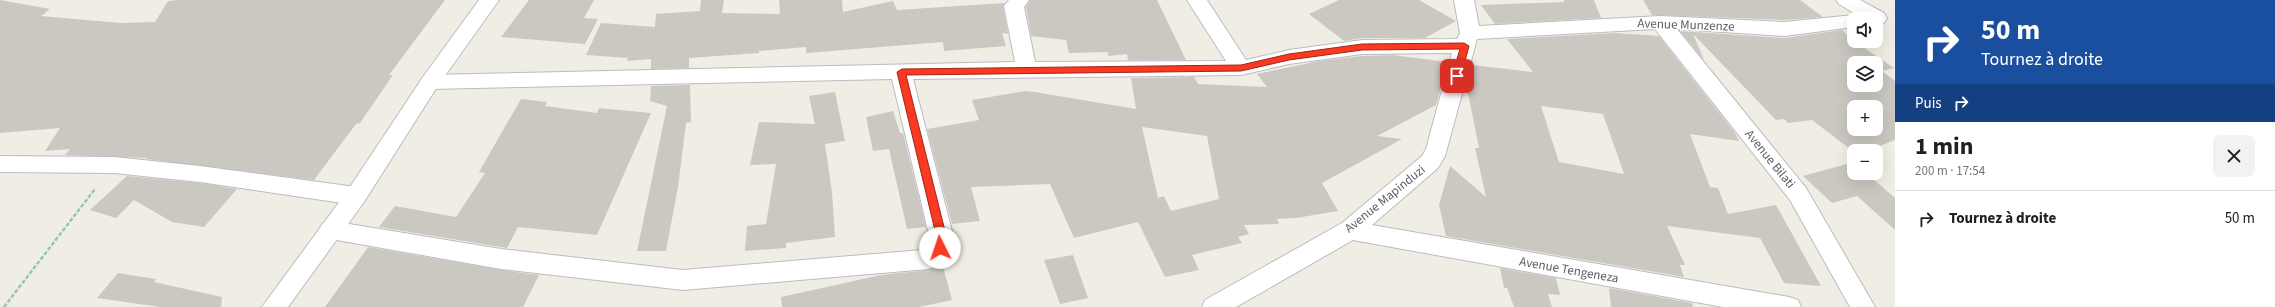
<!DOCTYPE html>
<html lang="fr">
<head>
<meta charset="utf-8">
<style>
	:root { --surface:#fff; --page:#f2f2f2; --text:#202124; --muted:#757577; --line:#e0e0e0 }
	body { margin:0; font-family:"Source Sans 3",sans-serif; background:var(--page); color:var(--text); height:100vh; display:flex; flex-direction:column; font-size:15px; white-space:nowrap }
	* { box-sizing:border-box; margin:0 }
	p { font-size:13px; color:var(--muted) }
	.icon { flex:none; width:22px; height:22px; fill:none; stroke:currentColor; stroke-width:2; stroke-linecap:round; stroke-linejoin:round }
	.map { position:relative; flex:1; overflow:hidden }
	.drawer { display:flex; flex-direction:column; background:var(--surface); width:380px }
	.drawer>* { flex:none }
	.banner { background:#1a4fa0; color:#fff; overflow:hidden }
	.buttons { position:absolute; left:1847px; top:12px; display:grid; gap:8px }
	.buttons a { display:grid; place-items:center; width:36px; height:36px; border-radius:8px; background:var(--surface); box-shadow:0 4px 16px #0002; font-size:20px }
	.pin { position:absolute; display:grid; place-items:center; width:34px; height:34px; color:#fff; margin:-17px; border-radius:8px; box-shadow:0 2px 6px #0006 }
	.me { position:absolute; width:44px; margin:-22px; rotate:356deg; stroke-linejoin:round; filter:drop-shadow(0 0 3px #0008) }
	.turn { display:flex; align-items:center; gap:14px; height:84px; padding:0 20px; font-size:18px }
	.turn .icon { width:52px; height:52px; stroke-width:2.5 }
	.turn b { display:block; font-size:28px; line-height:34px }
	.then { display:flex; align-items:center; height:38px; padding:0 20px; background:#0003; gap:8px; font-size:15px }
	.round { display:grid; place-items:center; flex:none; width:42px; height:42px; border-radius:8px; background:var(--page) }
	.overview { display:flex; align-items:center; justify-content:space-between; height:68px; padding:0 20px }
	h1 { font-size:24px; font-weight:700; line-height:30px }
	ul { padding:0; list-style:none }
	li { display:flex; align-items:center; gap:12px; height:56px; padding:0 20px; border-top:1px solid var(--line) }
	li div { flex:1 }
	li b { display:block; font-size:15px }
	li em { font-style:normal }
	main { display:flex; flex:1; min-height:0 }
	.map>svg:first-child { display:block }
	.building { fill:#cbc8c1; fill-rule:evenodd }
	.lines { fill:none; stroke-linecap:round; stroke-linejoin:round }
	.minor-casing { stroke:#b9bcc1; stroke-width:2 }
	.secondary-casing { stroke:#babdc3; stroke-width:2 }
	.path { stroke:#95c9a6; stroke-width:2.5; stroke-dasharray:4 2; stroke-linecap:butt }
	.minor { fill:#fff; fill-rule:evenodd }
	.secondary { fill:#fff; fill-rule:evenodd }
	.route { fill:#f93921; stroke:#a22515 }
	.labels { text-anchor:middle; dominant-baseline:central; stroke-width:3; stroke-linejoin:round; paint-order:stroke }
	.street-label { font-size:13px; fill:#5c6066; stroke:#fff }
</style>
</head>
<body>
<main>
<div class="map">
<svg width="1895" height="307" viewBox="0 0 1895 307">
	<rect width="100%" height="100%" fill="#f0eee4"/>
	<g class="building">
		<polygon points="0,0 50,9 41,16 121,23 155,22 168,1 179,0 445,0 389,75 393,75 360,123 356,124 314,180 146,159 147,158 65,155 70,149 45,151 60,128 0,133"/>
		<polygon points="529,0 594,0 584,18 598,19 585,44 501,37"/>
		<polygon points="701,0 724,0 722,13 780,14 779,0 842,0 843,12 893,1 897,10 1005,3 1003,6 1008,34 1002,33 1006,46 944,51 943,42 806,53 806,47 759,51 759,53 689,58 689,68 651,69 651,59 627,61 628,58 586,55 601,23 655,27 656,14 700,11"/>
		<polygon points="1030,0 1157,0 1186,60 1128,60 1127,54 1108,56 1108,52 1069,53 1066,40 1031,36 1026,7"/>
		<polygon points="1339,0 1419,0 1456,21 1425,38 1362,38 1344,41 1309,14"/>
		<polygon points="1564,0 1594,0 1601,18 1495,24 1481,5 1564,2"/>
		<polygon points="1643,0 1800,0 1823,17 1784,20 1652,15"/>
		<path d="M1842 30 1854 41 1894 68 1882 71 1895 81V140L1866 151 1854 152 1812 120 1788 123 1784 119 1776 120 1693 34 1704 60 1680 31 1784 38ZM1854 63H1876V85H1854ZM1854 107H1876V129H1854Z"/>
		<path d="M1616 33 1659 36 1735 133 1739 141 1690 134 1710 187 1718 188 1728 214 1776 205 1821 286 1784 283 1760 238 1667 226 1685 265H1680L1684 277 1446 236 1439 205 1450 166 1486 197 1475 148H1479L1467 88 1465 90 1472 65 1533 72 1507 39ZM1541 106 1603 114 1624 174 1559 162Z"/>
		<path d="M1392 55 1448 62 1436 105 1377 136 1402 139 1322 183 1338 211 1296 218 1277 219 1279 224 1244 225 1249 234 1238 237 1242 243 1192 255 1199 270 1165 277 1138 222 1074 238 1050 184 971 187 980 221 952 224 927 129 979 120 972 100 1025 91 1035 92 1136 109 1131 78 1194 77 1198 84 1267 87 1257 74 1319 61 1362 56ZM1142 127 1207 136 1219 199 1171 211 1164 196 1158 198Z"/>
		<polygon points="690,85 691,122 686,123 678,187 666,251 637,251 667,106 650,101 651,86"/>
		<polygon points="835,92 845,141 825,144 832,192 835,237 786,243 786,248 745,251 747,226 766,224 776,164 750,165 759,122 815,124 809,96"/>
		<polygon points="521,99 547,102 545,106 597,113 599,108 651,113 597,235 518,227 507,248 379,227 395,206 456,217 485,173 479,172"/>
		<polygon points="893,111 900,133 903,133 926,227 907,229 889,149 873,151 866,117"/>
		<polygon points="1854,162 1854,173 1866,173 1895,198 1895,230 1857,196 1832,203 1803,176"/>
		<polygon points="127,176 200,183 237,189 204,227 172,222 134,200 116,218 90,210"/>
		<polygon points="368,247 501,270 539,275 523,307 325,307"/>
		<polygon points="1073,255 1088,298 1060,304 1044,260"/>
		<polygon points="942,263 952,300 919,307 782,307 781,297 881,275 928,270"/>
		<polygon points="1500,268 1556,278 1560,295 1548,294 1552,307 1514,307 1507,288 1504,288"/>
		<polygon points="118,273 156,279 154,282 222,297 221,307 160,307 97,298"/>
		<polygon points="1609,288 1692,303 1693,307 1611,307"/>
	</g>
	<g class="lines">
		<defs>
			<g id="minor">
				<path d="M1009 0H1029L1024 7 1035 62 1226 61 1187 0H1207L1246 60 1289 50 1362 40 1457 39 1460 33 1454 0H1474L1479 26 1660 16 1784 22 1854 15 1859 16 1839 4 1836 0H1860L1884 13 1887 18 1884 23 1877 24 1876 19 1862 17V19H1854V27L1784 36 1677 29 1806 188 1875 307H1850L1790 200 1655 29 1477 39 1445 156 1438 168 1372 225 1789 297 1798 300 1801 307H1723L1353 240 1236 307H1202L1205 300 1342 223 1422 156 1426 149 1452 53 1362 54 1289 64 1241 75 913 79 954 239C951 254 943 264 928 269L683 290 501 269 331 239 323 237 319 230 323 223 331 221 501 249 683 270 922 250 929 243 930 239 892 79 430 89 423 87 420 82 423 77 430 75 1015 62 1004 6Z"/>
				<polygon points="0,156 114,157 200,166 356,187 364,190 367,196 364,202 356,205 200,182 114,173 0,172"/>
			</g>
			<polygon id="secondary" points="479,0 499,0 437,87 364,202 288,307 262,307 348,190 423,77"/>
		</defs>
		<use href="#minor" class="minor-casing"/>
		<use href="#secondary" class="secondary-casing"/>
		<polyline class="path" points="4,307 95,189"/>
		<use href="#minor" class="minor"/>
		<use href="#secondary" class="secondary"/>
	</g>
	<polygon class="route" points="1464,43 1469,46 1461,76 1457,79 1452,76 1460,49 1362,50 1289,60 1241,71 906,75 947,239 945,248 940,252 935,248 937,239 897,72 902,69 1241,65 1289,54 1362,44"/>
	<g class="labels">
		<g class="street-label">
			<text transform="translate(1686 25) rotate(2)">Avenue Munzenze</text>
			<text transform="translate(1770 159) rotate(51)">Avenue Bilati</text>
			<text transform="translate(1385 199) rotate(-39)">Avenue Mapinduzi</text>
			<text transform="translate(1569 270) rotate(10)">Avenue Tengeneza</text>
		</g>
	</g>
</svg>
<div class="buttons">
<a><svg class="icon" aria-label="sound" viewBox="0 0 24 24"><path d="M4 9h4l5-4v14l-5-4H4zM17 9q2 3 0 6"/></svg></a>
<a><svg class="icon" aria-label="layers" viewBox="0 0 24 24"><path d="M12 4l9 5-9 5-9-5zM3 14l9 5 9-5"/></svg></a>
<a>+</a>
<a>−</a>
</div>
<div class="pin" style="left:1457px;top:76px;background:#d93025"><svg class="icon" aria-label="arrive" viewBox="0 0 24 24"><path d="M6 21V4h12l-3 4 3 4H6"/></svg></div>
<svg class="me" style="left:940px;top:248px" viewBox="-20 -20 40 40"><circle r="19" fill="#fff"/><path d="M0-13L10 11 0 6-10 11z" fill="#f93921"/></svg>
</div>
<section class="drawer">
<div class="banner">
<div class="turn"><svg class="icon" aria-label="right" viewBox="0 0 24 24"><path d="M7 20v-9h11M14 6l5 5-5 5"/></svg><div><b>50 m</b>Tournez à droite</div></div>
<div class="then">Puis<svg class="icon" aria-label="right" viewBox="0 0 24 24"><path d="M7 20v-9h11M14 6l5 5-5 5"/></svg></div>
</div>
<div class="overview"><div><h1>1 min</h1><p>200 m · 17:54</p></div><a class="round"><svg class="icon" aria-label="close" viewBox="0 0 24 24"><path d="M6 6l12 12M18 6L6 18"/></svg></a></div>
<ul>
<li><svg class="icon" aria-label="right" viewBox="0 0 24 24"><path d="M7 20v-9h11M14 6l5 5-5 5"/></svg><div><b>Tournez à droite</b></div><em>50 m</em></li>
</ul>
</section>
</main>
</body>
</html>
